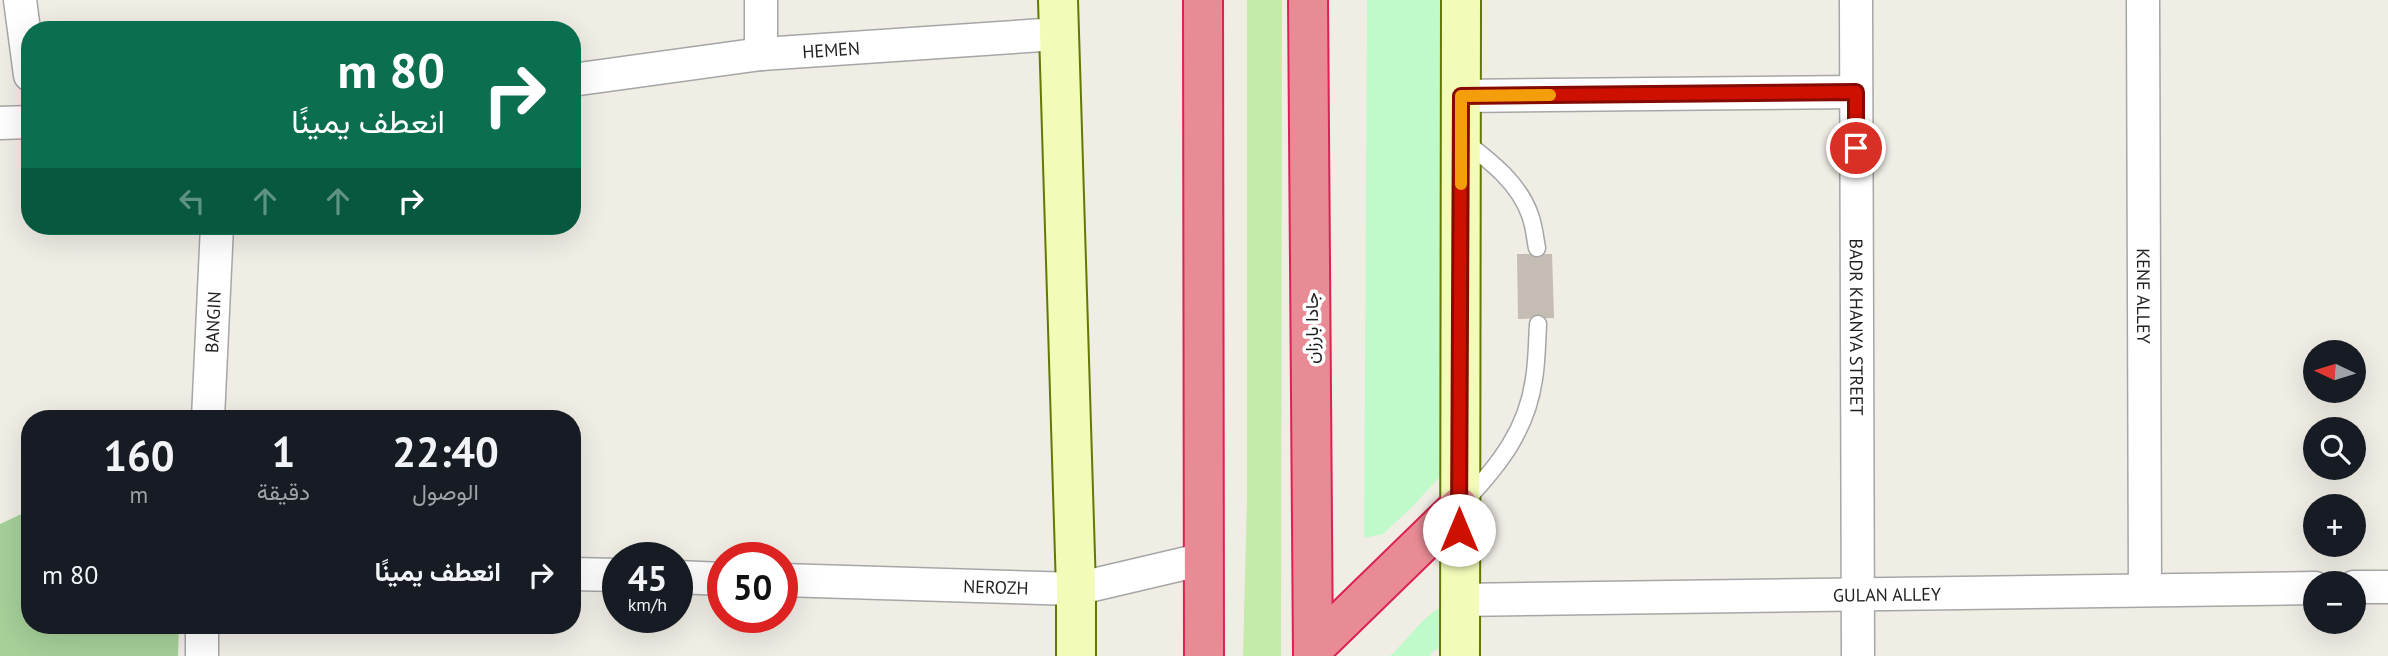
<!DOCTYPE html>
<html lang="ar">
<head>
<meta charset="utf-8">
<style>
	:root { --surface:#171b24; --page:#20242c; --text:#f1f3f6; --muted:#9ea1a6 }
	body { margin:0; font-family:"PT Sans",Vazirmatn,sans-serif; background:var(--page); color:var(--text); direction:rtl; height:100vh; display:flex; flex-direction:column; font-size:26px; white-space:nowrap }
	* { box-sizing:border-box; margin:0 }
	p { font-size:23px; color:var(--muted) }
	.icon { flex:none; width:38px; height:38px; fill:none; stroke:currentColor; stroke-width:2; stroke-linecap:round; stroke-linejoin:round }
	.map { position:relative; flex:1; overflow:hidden; direction:ltr }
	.side { position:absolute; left:21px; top:410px; width:560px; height:224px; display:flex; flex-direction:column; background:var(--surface); border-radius:28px; box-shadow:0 7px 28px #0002; direction:rtl }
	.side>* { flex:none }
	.hud { position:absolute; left:21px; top:21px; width:560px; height:214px; border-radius:28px; box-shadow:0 7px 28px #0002; direction:rtl; background:#0b6e4f; color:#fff; overflow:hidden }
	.needle { width:46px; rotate:274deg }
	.tools { position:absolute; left:2303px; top:340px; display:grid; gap:14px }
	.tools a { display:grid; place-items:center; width:63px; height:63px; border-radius:50%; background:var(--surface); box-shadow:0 7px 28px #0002; font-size:35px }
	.speed { position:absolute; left:602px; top:542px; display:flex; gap:14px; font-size:35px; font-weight:700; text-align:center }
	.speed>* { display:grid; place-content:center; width:91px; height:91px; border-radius:50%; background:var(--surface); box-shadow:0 7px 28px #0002; line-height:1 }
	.speed small { font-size:18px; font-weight:400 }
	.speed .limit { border:10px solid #d22; background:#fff; color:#111 }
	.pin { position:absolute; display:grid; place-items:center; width:60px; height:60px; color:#fff; margin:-30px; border:4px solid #fff; border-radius:50%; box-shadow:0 2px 7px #0007 }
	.me { position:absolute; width:77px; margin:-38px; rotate:0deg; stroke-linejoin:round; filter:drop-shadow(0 0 5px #0008) }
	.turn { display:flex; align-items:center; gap:24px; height:147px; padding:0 21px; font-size:32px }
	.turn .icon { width:91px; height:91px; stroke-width:2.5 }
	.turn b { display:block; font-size:49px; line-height:60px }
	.lanes { display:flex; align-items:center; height:66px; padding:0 21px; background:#0003; justify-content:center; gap:35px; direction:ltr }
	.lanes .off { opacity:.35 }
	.eta { display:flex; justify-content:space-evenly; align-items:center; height:119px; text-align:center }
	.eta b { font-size:42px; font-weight:600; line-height:49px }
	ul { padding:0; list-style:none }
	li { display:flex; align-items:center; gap:21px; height:91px; padding:0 21px }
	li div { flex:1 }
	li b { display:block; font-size:26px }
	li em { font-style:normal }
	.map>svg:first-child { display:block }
	.grass { fill:#c5ebaa }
	.forest { fill:#a5d099 }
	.park { fill:#c1faca }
	.building { fill:#c5bcb4 }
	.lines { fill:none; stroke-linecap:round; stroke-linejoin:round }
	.service-casing { stroke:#a6a6a6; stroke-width:19 }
	.minor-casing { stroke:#a6a6a6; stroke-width:35 }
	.secondary-casing { stroke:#637903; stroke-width:42 }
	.motorway-casing { stroke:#de2154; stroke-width:42 }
	.service { stroke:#fff; stroke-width:16 }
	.minor { stroke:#fff; stroke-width:32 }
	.secondary { stroke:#f2fbb8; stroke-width:38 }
	.motorway { stroke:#e88b95; stroke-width:38 }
	.route-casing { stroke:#850a00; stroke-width:18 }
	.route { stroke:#cd1000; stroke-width:12 }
	.slow { stroke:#f59e0b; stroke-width:12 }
	.labels { text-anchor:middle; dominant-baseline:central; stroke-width:7; stroke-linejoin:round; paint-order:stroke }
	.street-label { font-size:18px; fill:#1f1f1f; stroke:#fff }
</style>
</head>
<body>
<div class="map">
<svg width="2388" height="656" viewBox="0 0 2388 656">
	<rect width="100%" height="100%" fill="#f0ede5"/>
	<polygon class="grass" points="1247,0 1282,0 1281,656 1243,656 1247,497"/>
	<polygon class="forest" points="30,510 30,625 179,625 178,656 0,656 0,524"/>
	<g class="park">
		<polygon points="1367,0 1449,0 1449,467 1412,507 1383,534 1364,538"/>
		<path d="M1449 603 1445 646 1433 651 1430 656H1390C1409 639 1425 612 1449 603Z"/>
	</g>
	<polygon class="building" points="1517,254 1552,254 1554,318 1518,319"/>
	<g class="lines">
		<defs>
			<g id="service">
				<path d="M1464 141C1490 161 1519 183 1530 215 1534 225 1535 238 1537 248"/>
				<path d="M1466 500C1500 464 1527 429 1534 379 1537 361 1537 342 1538 324"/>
			</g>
			<g id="minor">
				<polyline points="20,0 30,75"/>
				<path id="s1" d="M1856 0 1858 656"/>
				<path id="s2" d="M2143 0 2145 590"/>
				<polyline points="761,54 761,0"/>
				<path id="s3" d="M572 80 761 54 1058 34"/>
				<polyline points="1461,96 1856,92"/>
				<polyline points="0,123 30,122"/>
				<path id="s4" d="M208 418 217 226"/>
				<polyline points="572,574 618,575"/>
				<polyline points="677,577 723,579"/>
				<path id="s5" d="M782 580 1076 589 1204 559"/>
				<polyline points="2354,587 2388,587"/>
				<path id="s6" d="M1460 600 2315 588"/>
				<polyline points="202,625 202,656"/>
			</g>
			<g id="secondary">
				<polyline points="1058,0 1076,589 1076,656"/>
				<polyline points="1460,656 1461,0"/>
			</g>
			<g id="motorway">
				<polyline points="1203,0 1204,656"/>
				<polyline points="1308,0 1313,656"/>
				<polyline points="1313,649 1459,507"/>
			</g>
		</defs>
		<use href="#service" class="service-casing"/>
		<use href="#minor" class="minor-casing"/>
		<use href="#secondary" class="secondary-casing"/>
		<use href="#motorway" class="motorway-casing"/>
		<use href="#service" class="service"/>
		<use href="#minor" class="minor"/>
		<use href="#secondary" class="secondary"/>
		<use href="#motorway" class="motorway"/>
	</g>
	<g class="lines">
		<defs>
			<polyline id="route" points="1459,530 1461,96 1856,92 1856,148"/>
		</defs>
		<use href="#route" class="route-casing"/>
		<use href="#route" class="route"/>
		<polyline class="slow" points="1461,184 1461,96 1550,95"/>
	</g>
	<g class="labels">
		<g class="street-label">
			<text stroke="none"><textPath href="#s3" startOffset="261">HEMEN</textPath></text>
			<text stroke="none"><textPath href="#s2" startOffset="296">KENE ALLEY</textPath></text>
			<text stroke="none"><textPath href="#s4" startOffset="96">BANGIN</textPath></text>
			<text transform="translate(1311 328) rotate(-90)">جادا بارزان</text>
			<text stroke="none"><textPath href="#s1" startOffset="327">BADR KHANYA STREET</textPath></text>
			<text stroke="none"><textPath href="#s5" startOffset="214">NEROZH</textPath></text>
			<text stroke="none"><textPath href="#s6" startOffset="427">GULAN ALLEY</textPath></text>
		</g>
	</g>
</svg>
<div class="tools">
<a><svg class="needle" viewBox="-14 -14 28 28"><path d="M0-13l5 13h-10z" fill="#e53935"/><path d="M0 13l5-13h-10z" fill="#9ea1a6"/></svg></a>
<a><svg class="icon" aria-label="search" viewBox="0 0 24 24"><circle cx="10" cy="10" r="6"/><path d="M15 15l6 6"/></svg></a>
<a>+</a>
<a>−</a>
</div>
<div class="speed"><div>45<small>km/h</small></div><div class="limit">50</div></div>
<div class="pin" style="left:1856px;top:148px;background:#d93025"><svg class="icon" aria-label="arrive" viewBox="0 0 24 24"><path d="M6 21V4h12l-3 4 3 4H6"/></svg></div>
<svg class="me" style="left:1459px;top:530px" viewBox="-20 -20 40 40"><circle r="19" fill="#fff"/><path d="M0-13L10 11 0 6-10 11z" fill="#cd1000"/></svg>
<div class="hud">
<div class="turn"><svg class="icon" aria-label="right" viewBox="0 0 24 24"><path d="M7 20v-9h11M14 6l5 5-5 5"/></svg><div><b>80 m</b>انعطف يمينًا</div></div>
<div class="lanes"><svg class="icon off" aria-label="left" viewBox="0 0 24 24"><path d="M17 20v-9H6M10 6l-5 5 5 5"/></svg><svg class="icon off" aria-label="ahead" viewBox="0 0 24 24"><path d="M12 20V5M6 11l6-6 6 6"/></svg><svg class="icon off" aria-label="ahead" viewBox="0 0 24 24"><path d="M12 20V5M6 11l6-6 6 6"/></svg><svg class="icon" aria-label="right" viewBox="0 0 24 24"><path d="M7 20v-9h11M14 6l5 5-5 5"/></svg></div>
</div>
<section class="side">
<div class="eta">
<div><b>22:40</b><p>الوصول</p></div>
<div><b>1</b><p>دقيقة</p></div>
<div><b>160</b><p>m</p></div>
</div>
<ul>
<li><svg class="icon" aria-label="right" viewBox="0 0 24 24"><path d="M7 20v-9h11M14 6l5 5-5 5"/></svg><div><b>انعطف يمينًا</b></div><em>80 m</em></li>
</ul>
</section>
</div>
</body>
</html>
